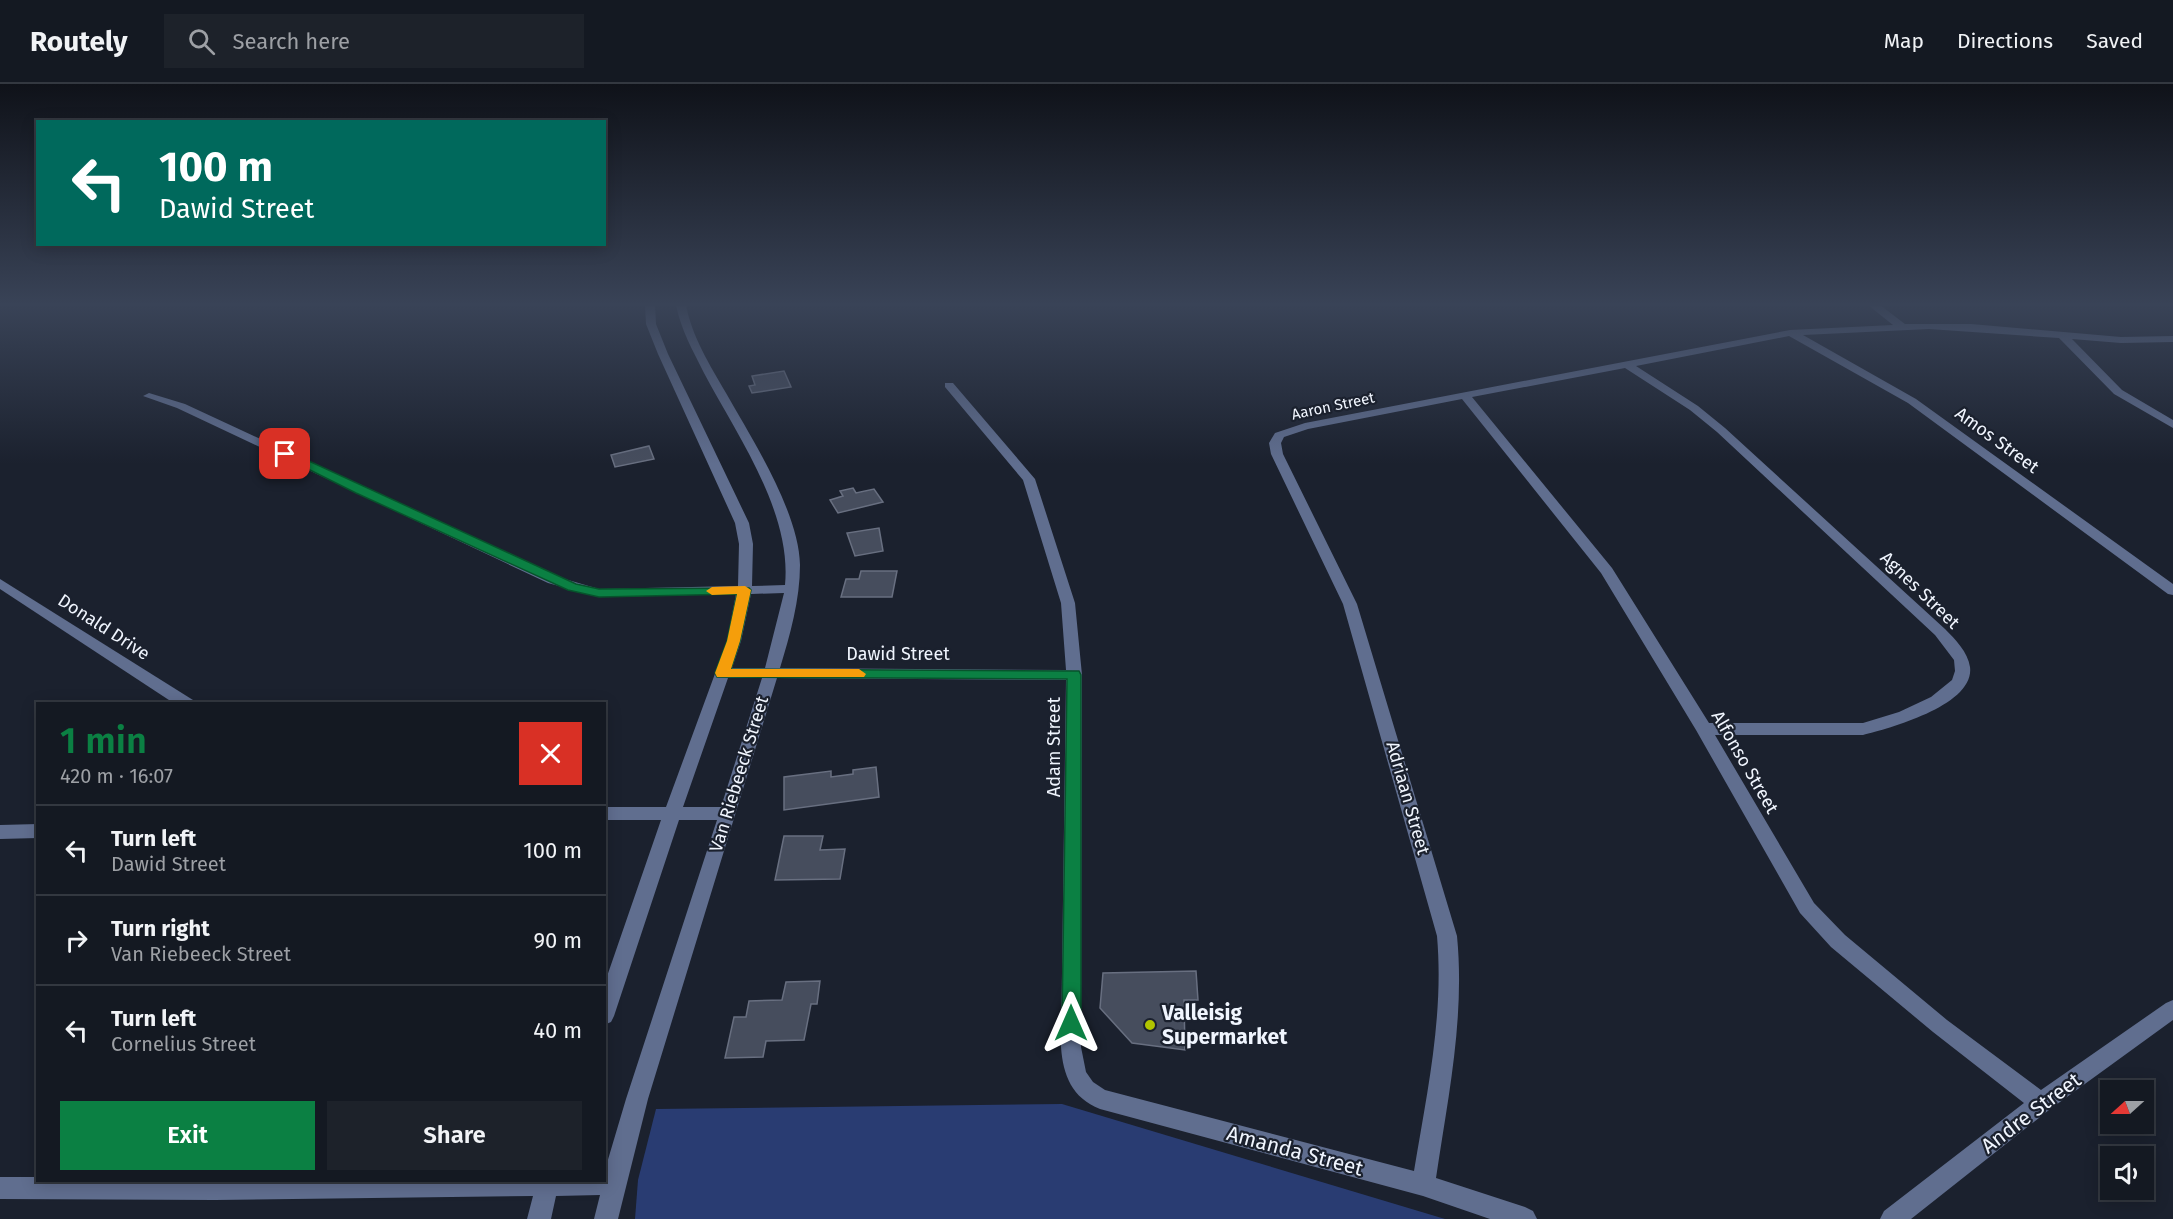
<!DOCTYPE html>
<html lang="en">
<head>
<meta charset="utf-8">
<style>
	:root { --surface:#141922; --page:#1d222a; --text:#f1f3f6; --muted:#9da0a5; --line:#333840; --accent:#0b8043 }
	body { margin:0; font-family:"Fira Sans",sans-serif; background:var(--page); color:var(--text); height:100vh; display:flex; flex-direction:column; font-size:22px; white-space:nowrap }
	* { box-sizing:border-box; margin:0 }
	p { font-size:20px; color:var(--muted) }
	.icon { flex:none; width:33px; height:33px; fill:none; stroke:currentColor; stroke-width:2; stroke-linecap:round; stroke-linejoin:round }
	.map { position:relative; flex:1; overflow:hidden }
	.panel { position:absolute; left:36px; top:618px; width:570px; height:480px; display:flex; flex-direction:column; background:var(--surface); border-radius:0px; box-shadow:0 3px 15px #0003,0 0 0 2px var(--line) }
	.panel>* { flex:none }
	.guide { position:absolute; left:36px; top:36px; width:570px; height:126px; border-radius:0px; box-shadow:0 3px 15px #0003,0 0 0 2px var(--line); background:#00695c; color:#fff; overflow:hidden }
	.needle { width:39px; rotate:249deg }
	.controls { position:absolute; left:2100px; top:996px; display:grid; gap:12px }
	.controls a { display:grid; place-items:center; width:54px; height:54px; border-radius:0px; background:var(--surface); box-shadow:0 3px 15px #0003,0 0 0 2px var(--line); font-size:30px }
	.pin { position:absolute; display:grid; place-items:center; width:51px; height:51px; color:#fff; margin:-26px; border-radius:12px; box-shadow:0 3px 9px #0006 }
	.me { position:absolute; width:66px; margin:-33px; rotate:0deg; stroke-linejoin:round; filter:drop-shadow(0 0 4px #0008) }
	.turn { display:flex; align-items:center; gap:21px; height:126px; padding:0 24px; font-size:27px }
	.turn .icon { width:78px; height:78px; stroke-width:2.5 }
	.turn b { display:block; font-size:42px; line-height:51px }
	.round { display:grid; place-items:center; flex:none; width:63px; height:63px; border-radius:0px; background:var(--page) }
	.head { display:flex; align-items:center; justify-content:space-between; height:102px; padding:0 24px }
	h1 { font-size:36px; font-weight:600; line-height:45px; color:var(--accent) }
	.cta { display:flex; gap:12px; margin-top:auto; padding:12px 24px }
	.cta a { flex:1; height:69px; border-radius:0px; background:var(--accent); color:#fff; font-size:24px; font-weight:600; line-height:69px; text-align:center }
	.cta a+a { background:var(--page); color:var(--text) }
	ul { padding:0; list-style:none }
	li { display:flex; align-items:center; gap:18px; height:90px; padding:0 24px; border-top:2px solid var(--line) }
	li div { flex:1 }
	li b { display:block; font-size:22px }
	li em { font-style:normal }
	header { display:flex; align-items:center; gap:36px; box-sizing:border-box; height:84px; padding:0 30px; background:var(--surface); border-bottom:2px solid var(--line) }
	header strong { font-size:28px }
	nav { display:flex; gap:33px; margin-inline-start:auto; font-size:21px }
	.search { width:420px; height:54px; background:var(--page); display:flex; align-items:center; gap:15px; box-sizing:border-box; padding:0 21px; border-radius:0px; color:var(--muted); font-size:22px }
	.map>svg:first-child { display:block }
	.green { fill:#293c72 }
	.building { fill:#464d5d; stroke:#686f80; stroke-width:1.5 }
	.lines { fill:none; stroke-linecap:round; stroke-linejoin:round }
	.minor { fill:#606e8f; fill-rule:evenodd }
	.route { fill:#0b8043; stroke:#07532c; stroke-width:1.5 }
	.slow { fill:#f59e0b }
	.poi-dot { fill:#b1c500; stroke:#1b212e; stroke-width:2 }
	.labels { text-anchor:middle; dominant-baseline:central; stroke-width:4.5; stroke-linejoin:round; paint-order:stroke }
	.far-street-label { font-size:15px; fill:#f0f5fe; stroke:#1b212e }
	.street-label { font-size:18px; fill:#f0f5fe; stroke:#1b212e }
	.near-poi-label { font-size:21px; font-weight:bold; fill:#f0f5fe; stroke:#1b212e; text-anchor:start }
	.near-street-label { font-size:21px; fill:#f0f5fe; stroke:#1b212e }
</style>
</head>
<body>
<header>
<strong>Routely</strong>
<div class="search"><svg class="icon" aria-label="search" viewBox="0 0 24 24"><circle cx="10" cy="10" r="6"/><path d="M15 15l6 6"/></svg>Search here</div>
<nav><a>Map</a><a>Directions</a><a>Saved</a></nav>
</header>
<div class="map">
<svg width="2173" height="1135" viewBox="0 0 2173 1135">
	<rect width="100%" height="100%" fill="#1b212e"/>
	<polygon class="green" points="1062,1020 1445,1135 635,1135 638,1096 656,1025"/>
	<g class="building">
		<polygon points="784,287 791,303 752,309 749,302 755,301 752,292"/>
		<polygon points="649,362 654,375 615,383 611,371"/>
		<polygon points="853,404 856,409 874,405 883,418 838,429 830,416 843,412 840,407"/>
		<polygon points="879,444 883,467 855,472 847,449"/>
		<polygon points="861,487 897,487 892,513 841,513 846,495 859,495"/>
		<polygon points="876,683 879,713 784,726 784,693 831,687 831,693 853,690 853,686"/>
		<polygon points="784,752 823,752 820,766 845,765 840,795 775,796"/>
		<polygon points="1196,887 1198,916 1184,916 1185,966 1132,959 1100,924 1103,889"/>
		<polygon points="820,897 817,920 811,920 804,956 766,957 763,973 725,974 734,933 746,933 749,917 782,916 786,898"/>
	</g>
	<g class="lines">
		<g class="minor">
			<path d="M645 221H655L656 240 668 270 749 439 753 460 752 502 785 501C792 428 737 351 704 289 693 267 681 246 676 221H686C692 253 710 281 726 309 752 355 799 428 800 481 800 516 790 551 780 584L1066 586 1061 519 1023 396 945 303V299H953L1035 395 1075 519 1082 591 1081 963 1086 988 1093 998 1105 1006 1414 1087C1427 1008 1444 932 1437 852L1343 520 1271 370 1269 359 1275 349 1305 339 1790 246 1893 241 1868 221H1880L1905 240H1971L2121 253 2173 252V258L2121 259 2072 255 2122 306 2173 336V344L2114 310 2059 254 1929 245 1803 251 1916 315 2173 500V511L2168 510 1908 319 1789 252 1636 282 1698 322 1725 344 1945 545C1955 555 1968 568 1970 583 1975 621 1890 644 1863 651H1715L1814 819 1845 851 1947 936 2041 1006 2166 919 2173 916V936L2049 1026 1911 1135H1880L1884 1127 2024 1019 1933 948 1831 863 1800 829 1696 646 1601 489 1462 315 1308 345 1284 353 1281 359 1283 370 1357 520 1457 852C1465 934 1448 1013 1436 1094L1525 1123 1533 1127 1537 1135H1490L1423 1112 1100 1025C1072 1014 1063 991 1061 963L1066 596 777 594 648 1015 618 1135H594L600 1111 556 1112 551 1135H527L533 1112 215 1116 0 1115V1093H38V1096H604V1089L626 1015 717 736H679L614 932 611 938 604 941V901L661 736H604V723H666L727 557 736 510 599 513 548 499 177 324 143 312 149 309 185 320 558 493 599 505 738 502 739 460 735 439 658 270 646 240ZM1625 284 1690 326 1717 348 1935 551 1954 576 1955 587 1952 596 1931 613 1899 628 1863 639H1709L1612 484 1472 313ZM784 509 765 584H732L741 557 751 510ZM728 594H762L721 723H683Z"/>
			<polygon points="0,495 193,616 195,620 175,620 0,505"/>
			<polygon points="38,740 38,754 0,755 0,741"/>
		</g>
	</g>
	<linearGradient id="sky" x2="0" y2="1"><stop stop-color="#0f1219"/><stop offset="0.58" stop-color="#394357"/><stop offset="1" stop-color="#394357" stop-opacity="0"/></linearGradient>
	<rect width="2173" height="380" fill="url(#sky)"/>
	<polygon class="route" points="285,366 576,500 599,505 749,504 751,506 740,557 731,585 1079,587 1081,591 1081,939 1078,945 1071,948 1065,945 1062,939 1067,595 717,593 715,589 727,557 737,510 599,513 568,506 356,409 282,372 282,367"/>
	<polygon class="slow" points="745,502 751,506 740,557 731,585 859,585 866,590 864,593 717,593 715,589 727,557 737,510 712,511 706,507 712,503"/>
	<circle class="poi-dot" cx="1150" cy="941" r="6"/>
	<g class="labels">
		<g class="far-street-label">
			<text transform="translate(1333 322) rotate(-12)">Aaron Street</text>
		</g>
		<g class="street-label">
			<text transform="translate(1997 356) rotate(36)">Amos Street</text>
			<text transform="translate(1920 506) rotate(44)">Agnes Street</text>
			<text transform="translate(104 543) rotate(33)">Donald Drive</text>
			<text x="898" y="570">Dawid Street</text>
			<text transform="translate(1054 663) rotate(-90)">Adam Street</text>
			<text transform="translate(1745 678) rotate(60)">Alfonso Street</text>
			<text transform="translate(739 690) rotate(-73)">Van Riebeeck Street</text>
			<text transform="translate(1408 714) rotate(74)">Adriaan Street</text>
		</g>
		<g class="near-poi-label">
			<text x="1162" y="929">Valleisig<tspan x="1162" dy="24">Supermarket</tspan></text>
		</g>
		<g class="near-street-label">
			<text transform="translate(2031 1029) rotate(-37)">Andre Street</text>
			<text transform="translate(1295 1067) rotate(15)">Amanda Street</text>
		</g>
	</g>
</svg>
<div class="controls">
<a><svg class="needle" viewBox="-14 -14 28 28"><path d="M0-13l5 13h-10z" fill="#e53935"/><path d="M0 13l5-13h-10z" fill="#9da0a5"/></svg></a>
<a><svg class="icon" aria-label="sound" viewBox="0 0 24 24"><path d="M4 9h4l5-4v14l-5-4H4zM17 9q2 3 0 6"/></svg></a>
</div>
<div class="pin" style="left:285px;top:370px;background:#d93025"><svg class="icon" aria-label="arrive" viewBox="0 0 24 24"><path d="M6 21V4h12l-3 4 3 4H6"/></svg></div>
<svg class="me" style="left:1071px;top:939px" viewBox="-20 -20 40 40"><path d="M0-17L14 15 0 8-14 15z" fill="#0b8043" stroke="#fff" stroke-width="4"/></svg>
<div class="guide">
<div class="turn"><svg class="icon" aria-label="left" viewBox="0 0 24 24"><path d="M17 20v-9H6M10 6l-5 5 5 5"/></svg><div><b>100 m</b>Dawid Street</div></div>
</div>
<section class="panel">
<div class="head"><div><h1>1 min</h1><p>420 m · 16:07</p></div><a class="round" style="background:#d93025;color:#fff"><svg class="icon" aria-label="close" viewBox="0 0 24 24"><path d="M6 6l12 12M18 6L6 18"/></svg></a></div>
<ul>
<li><svg class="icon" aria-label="left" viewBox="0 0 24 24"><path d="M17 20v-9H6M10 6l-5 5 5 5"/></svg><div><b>Turn left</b><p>Dawid Street</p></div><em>100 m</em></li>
<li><svg class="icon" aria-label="right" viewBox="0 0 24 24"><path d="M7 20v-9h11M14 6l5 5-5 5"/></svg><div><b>Turn right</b><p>Van Riebeeck Street</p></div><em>90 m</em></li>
<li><svg class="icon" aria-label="left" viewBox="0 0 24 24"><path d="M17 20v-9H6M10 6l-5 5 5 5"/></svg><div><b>Turn left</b><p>Cornelius Street</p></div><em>40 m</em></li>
</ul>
<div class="cta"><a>Exit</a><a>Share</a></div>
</section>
</div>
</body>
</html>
